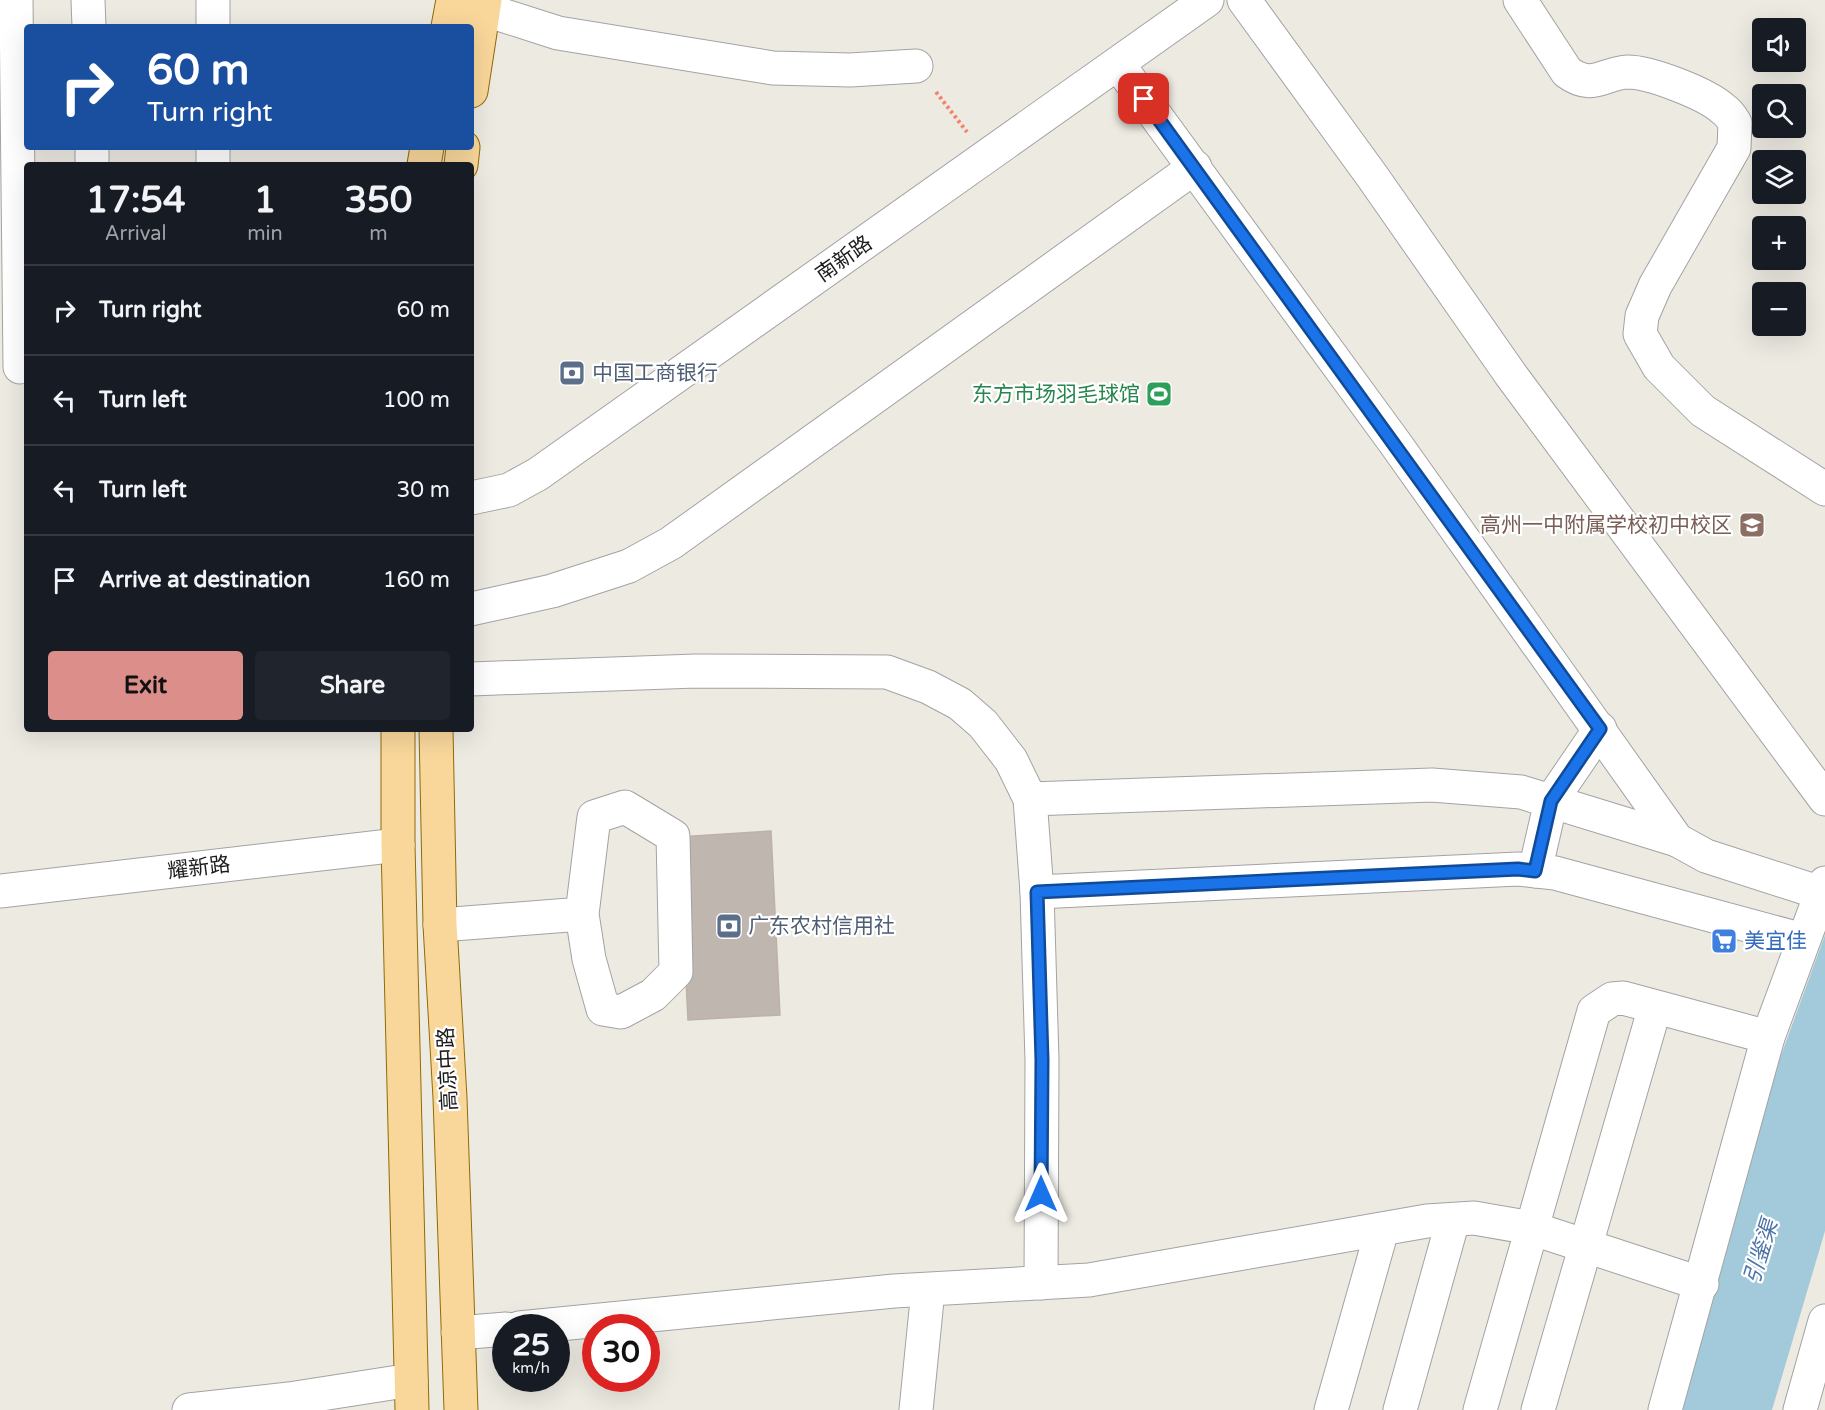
<!DOCTYPE html>
<html lang="en">
<head>
<meta charset="utf-8">
<style>
	:root { --surface:#171b24; --page:#20242c; --text:#f1f3f6; --muted:#9ea1a6; --line:#363941; --accent:#dc8e8a }
	body { margin:0; font-family:"Varela Round","Noto Sans SC",sans-serif; background:var(--page); color:var(--text); height:100vh; display:flex; flex-direction:column; font-size:22px; white-space:nowrap }
	* { box-sizing:border-box; margin:0 }
	p { font-size:20px; color:var(--muted) }
	.icon { flex:none; width:33px; height:33px; fill:none; stroke:currentColor; stroke-width:2; stroke-linecap:round; stroke-linejoin:round }
	.map { position:relative; flex:1; overflow:hidden }
	.sheet { position:absolute; left:24px; top:162px; width:450px; height:570px; display:flex; flex-direction:column; background:var(--surface); border-radius:6px; box-shadow:0 6px 24px #0002 }
	.sheet>* { flex:none }
	.top-card { position:absolute; left:24px; top:24px; width:450px; height:126px; border-radius:6px; box-shadow:0 6px 24px #0002; background:#1a4fa0; color:#fff; overflow:hidden }
	.fabs { position:absolute; left:1752px; top:18px; display:grid; gap:12px }
	.fabs a { display:grid; place-items:center; width:54px; height:54px; border-radius:6px; background:var(--surface); box-shadow:0 6px 24px #0002; font-size:30px }
	.speed { position:absolute; left:492px; top:1314px; display:flex; gap:12px; font-size:30px; font-weight:700; text-align:center }
	.speed>* { display:grid; place-content:center; width:78px; height:78px; border-radius:50%; background:var(--surface); box-shadow:0 6px 24px #0002; line-height:1 }
	.speed small { font-size:15px; font-weight:400 }
	.speed .limit { border:9px solid #d22; background:#fff; color:#111 }
	.pin { position:absolute; display:grid; place-items:center; width:51px; height:51px; color:#fff; margin:-26px; border-radius:12px; box-shadow:0 3px 9px #0006 }
	.me { position:absolute; width:66px; margin:-33px; rotate:0deg; stroke-linejoin:round; filter:drop-shadow(0 0 4px #0008) }
	.turn { display:flex; align-items:center; gap:21px; height:126px; padding:0 24px; font-size:27px }
	.turn .icon { width:78px; height:78px; stroke-width:2.5 }
	.turn b { display:block; font-size:42px; line-height:51px }
	.eta { display:flex; justify-content:space-evenly; align-items:center; height:102px; text-align:center }
	.eta b { font-size:36px; font-weight:800; line-height:42px }
	.action { display:flex; gap:12px; margin-top:auto; padding:12px 24px }
	.action a { flex:1; height:69px; border-radius:6px; background:var(--accent); color:#111; font-size:24px; font-weight:800; line-height:69px; text-align:center }
	.action a+a { background:var(--page); color:var(--text) }
	ul { padding:0; list-style:none }
	li { display:flex; align-items:center; gap:18px; height:90px; padding:0 24px; border-top:2px solid var(--line) }
	li div { flex:1 }
	li b { display:block; font-size:22px }
	li em { font-style:normal }
	.map>svg:first-child { display:block }
	.water { fill:#a3cada }
	.building { fill:#beb6af; stroke:#beb2a5; stroke-width:1.5 }
	.lines { fill:none; stroke-linecap:round; stroke-linejoin:round }
	.minor-casing { stroke:#a3a3a3; stroke-width:35 }
	.major-casing { stroke:#906b04; stroke-width:35 }
	.path { stroke:#f5826b; stroke-width:4; stroke-dasharray:3 3; stroke-linecap:butt }
	.minor { stroke:#fff; stroke-width:33 }
	.major { stroke:#f9d79b; stroke-width:33 }
	.route-casing { stroke:#114b97; stroke-width:15 }
	.route { stroke:#1a73e8; stroke-width:10 }
	.labels { text-anchor:middle; dominant-baseline:central; stroke-width:4.5; stroke-linejoin:round; paint-order:stroke }
	.street-label { font-size:21px; fill:#1c1c1c; stroke:#fff }
	.service-label { font-size:21px; fill:#4e5e75; stroke:#fff; text-anchor:start }
	.leisure-label { font-size:21px; fill:#27864d; stroke:#fff; text-anchor:end }
	.education-label { font-size:21px; fill:#785e54; stroke:#fff; text-anchor:end }
	.shop-label { font-size:21px; fill:#366cbe; stroke:#fff; text-anchor:start }
	.water-label { font-size:22px; font-style:italic; fill:#4c74a8; stroke:#fff }
</style>
</head>
<body>
<div class="map">
<svg width="1825" height="1410" viewBox="0 0 1825 1410">
	<rect width="100%" height="100%" fill="#edeae2"/>
	<polygon class="water" points="1825,935 1825,1231 1772,1410 1679,1410 1772,1080"/>
	<polygon class="building" points="771,831 780,1015 688,1020 679,837"/>
	<g class="lines">
		<defs>
			<g id="minor">
				<polyline points="16,0 20,367"/>
				<polyline points="88,0 89,27"/>
				<polyline points="1244,0 1372,176 1511,375 1825,799"/>
				<path d="M1520 0 1567 72C1593 91 1603 73 1628 72 1650 72 1707 94 1723 109 1728 112 1732 118 1735 123L1734 148 1655 286 1642 316 1640 334 1659 367 1703 411 1825 489"/>
				<polyline points="483,9 558,33 773,68 850,70 916,66"/>
				<polyline points="213,27 213,0"/>
				<polyline points="1118,64 1395,443 1677,840 1706,856 1821,893"/>
				<polyline points="92,147 92,165"/>
				<polyline points="213,165 213,147"/>
				<polyline points="471,498 509,490 538,474 1207,0"/>
				<polyline points="471,609 552,591 629,566 671,543 1195,167"/>
				<polyline points="471,679 696,671 887,672 928,687 960,704 983,724 1011,760 1030,799 1037,892 1042,1060 1041,1283"/>
				<polyline points="1030,799 1432,785 1521,792 1677,840"/>
				<polyline points="1535,871 1551,801 1600,729"/>
				<polyline points="0,891 398,845"/>
				<polyline points="1037,892 1518,869 1555,873 1803,940"/>
				<polyline points="440,925 582,914 589,959 603,1009 621,1012 653,995 676,972 673,836 625,807 594,817 582,914"/>
				<polyline points="519,1328 894,1291 1089,1280 1427,1221 1474,1218 1531,1228 1702,1284"/>
				<polyline points="458,1333 506,1329"/>
				<polyline points="189,1410 289,1399 411,1380"/>
				<polyline points="916,1410 928,1290"/>
				<polyline points="1331,1410 1382,1230"/>
				<polyline points="1400,1410 1453,1220"/>
				<polyline points="1480,1410 1594,1011 1612,999 1623,998 1768,1037"/>
				<polyline points="1538,1410 1655,1007"/>
				<polyline points="1665,1410 1768,1037 1825,883"/>
				<polyline points="1800,1410 1825,1321"/>
			</g>
			<g id="major">
				<polyline points="448,27 453,0"/>
				<polyline points="471,91 485,0"/>
				<polyline points="424,165 427,147"/>
				<polyline points="461,165 463,147"/>
				<polyline points="398,729 398,845 412,1410"/>
				<polyline points="436,729 440,925 450,1098 461,1410"/>
			</g>
		</defs>
		<use href="#minor" class="minor-casing"/>
		<use href="#major" class="major-casing"/>
		<polyline class="path" points="936,92 967,132"/>
		<use href="#minor" class="minor"/>
		<use href="#major" class="major"/>
	</g>
	<g class="lines">
		<defs>
			<polyline id="route" points="1041,1194 1042,1060 1037,892 1518,869 1535,871 1551,801 1600,729 1144,99"/>
		</defs>
		<use href="#route" class="route-casing"/>
		<use href="#route" class="route"/>
	</g>
	<defs>
		<symbol id="bank-square" viewBox="-11 -11 22 22"><rect x="-9" y="-9" width="18" height="18" rx="4" fill="#5c6f8a" stroke="#fff"/><path d="M-6-4H6V4H-6ZM0-2.3a2.3 2.3 0 1 0 0 4.6a2.3 2.3 0 1 0 0-4.6Z" fill="#fff"/></symbol>
		<symbol id="stadium-square" viewBox="-11 -11 22 22"><rect x="-9" y="-9" width="18" height="18" rx="4" fill="#2e9e5b" stroke="#fff"/><path d="M0-5a6.5 5 0 1 0 0 10a6.5 5 0 1 0 0-10ZM-3.5-1.8h7v3.6h-7Z" fill="#fff"/></symbol>
		<symbol id="school-square" viewBox="-11 -11 22 22"><rect x="-9" y="-9" width="18" height="18" rx="4" fill="#8d6e63" stroke="#fff"/><path d="M0-5L7-2L0 1L-7-2ZM-4 1L0 2.5L4 1V4Q0 6-4 4Z" fill="#fff"/></symbol>
		<symbol id="supermarket-square" viewBox="-11 -11 22 22"><rect x="-9" y="-9" width="18" height="18" rx="4" fill="#3f7fe0" stroke="#fff"/><path d="M-6-5.5h2.5l.6 2H6L4.5 2H-2.5L-4.4-4H-6ZM-1.5 3.2a1.3 1.3 0 1 0 .1 0ZM3 3.2a1.3 1.3 0 1 0 .1 0Z" fill="#fff"/></symbol>
	</defs>
	<g fill-rule="evenodd">
		<use href="#bank-square" x="557" y="358" width="30" height="30"/>
		<use href="#stadium-square" x="1144" y="379" width="30" height="30"/>
		<use href="#school-square" x="1737" y="510" width="30" height="30"/>
		<use href="#bank-square" x="714" y="911" width="30" height="30"/>
		<use href="#supermarket-square" x="1709" y="926" width="30" height="30"/>
	</g>
	<g class="labels">
		<g class="street-label">
			<text transform="translate(844 259) rotate(-35)">南新路</text>
			<text transform="translate(199 868) rotate(-7)">耀新路</text>
			<text transform="translate(448 1069) rotate(-93)">高凉中路</text>
		</g>
		<g class="service-label">
			<text x="592" y="373">中国工商银行</text>
			<text x="748" y="926">广东农村信用社</text>
		</g>
		<g class="leisure-label">
			<text x="1140" y="394">东方市场羽毛球馆</text>
		</g>
		<g class="education-label">
			<text x="1732" y="525">高州一中附属学校初中校区</text>
		</g>
		<g class="shop-label">
			<text x="1744" y="941">美宜佳</text>
		</g>
		<g class="water-label">
			<text transform="translate(1761 1252) rotate(-73)">引鉴渠</text>
		</g>
	</g>
</svg>
<div class="fabs">
<a><svg class="icon" aria-label="sound" viewBox="0 0 24 24"><path d="M4 9h4l5-4v14l-5-4H4zM17 9q2 3 0 6"/></svg></a>
<a><svg class="icon" aria-label="search" viewBox="0 0 24 24"><circle cx="10" cy="10" r="6"/><path d="M15 15l6 6"/></svg></a>
<a><svg class="icon" aria-label="layers" viewBox="0 0 24 24"><path d="M12 4l9 5-9 5-9-5zM3 14l9 5 9-5"/></svg></a>
<a>+</a>
<a>−</a>
</div>
<div class="speed"><div>25<small>km/h</small></div><div class="limit">30</div></div>
<div class="pin" style="left:1144px;top:99px;background:#d93025"><svg class="icon" aria-label="arrive" viewBox="0 0 24 24"><path d="M6 21V4h12l-3 4 3 4H6"/></svg></div>
<svg class="me" style="left:1041px;top:1194px" viewBox="-20 -20 40 40"><path d="M0-17L14 15 0 8-14 15z" fill="#1a73e8" stroke="#fff" stroke-width="4"/></svg>
<div class="top-card">
<div class="turn"><svg class="icon" aria-label="right" viewBox="0 0 24 24"><path d="M7 20v-9h11M14 6l5 5-5 5"/></svg><div><b>60 m</b>Turn right</div></div>
</div>
<section class="sheet">
<div class="eta">
<div><b>17:54</b><p>Arrival</p></div>
<div><b>1</b><p>min</p></div>
<div><b>350</b><p>m</p></div>
</div>
<ul>
<li><svg class="icon" aria-label="right" viewBox="0 0 24 24"><path d="M7 20v-9h11M14 6l5 5-5 5"/></svg><div><b>Turn right</b></div><em>60 m</em></li>
<li><svg class="icon" aria-label="left" viewBox="0 0 24 24"><path d="M17 20v-9H6M10 6l-5 5 5 5"/></svg><div><b>Turn left</b></div><em>100 m</em></li>
<li><svg class="icon" aria-label="left" viewBox="0 0 24 24"><path d="M17 20v-9H6M10 6l-5 5 5 5"/></svg><div><b>Turn left</b></div><em>30 m</em></li>
<li><svg class="icon" aria-label="arrive" viewBox="0 0 24 24"><path d="M6 21V4h12l-3 4 3 4H6"/></svg><div><b>Arrive at destination</b></div><em>160 m</em></li>
</ul>
<div class="action"><a>Exit</a><a>Share</a></div>
</section>
</div>
</body>
</html>
